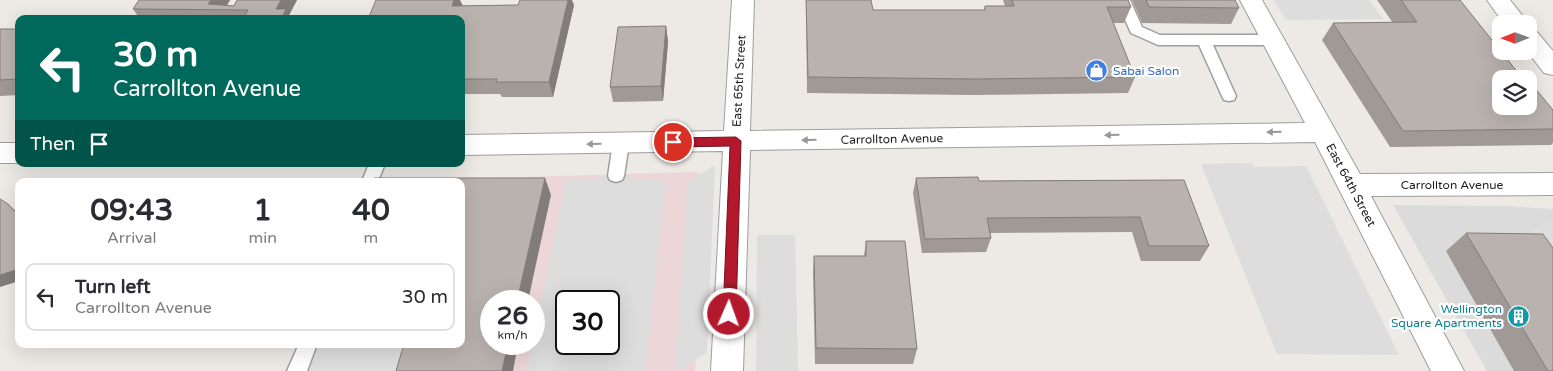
<!DOCTYPE html>
<html lang="en">
<head>
<meta charset="utf-8">
<style>
	:root { --surface:#fff; --page:#f2f2f3; --text:#2b2b33; --muted:#7c7c81; --line:#e1e1e2 }
	body { margin:0; font-family:"Varela Round",sans-serif; background:var(--page); color:var(--text); height:100vh; display:flex; flex-direction:column; font-size:19px; white-space:nowrap }
	* { box-sizing:border-box; margin:0 }
	p { font-size:16px; color:var(--muted) }
	.icon { flex:none; width:28px; height:28px; fill:none; stroke:currentColor; stroke-width:2; stroke-linecap:round; stroke-linejoin:round }
	.map { position:relative; flex:1; overflow:hidden }
	.panel { position:absolute; left:15px; top:178px; width:450px; height:170px; display:flex; flex-direction:column; background:var(--surface); border-radius:10px; box-shadow:0 5px 20px #0002 }
	.panel>* { flex:none }
	.hud { position:absolute; left:15px; top:15px; width:450px; height:152px; border-radius:10px; box-shadow:0 5px 20px #0002; background:#00695c; color:#fff; overflow:hidden }
	.needle { width:32px; rotate:269deg }
	.tools { position:absolute; left:1492px; top:15px; display:grid; gap:10px }
	.tools a { display:grid; place-items:center; width:45px; height:45px; border-radius:10px; background:var(--surface); box-shadow:0 5px 20px #0002; font-size:25px }
	.speed { position:absolute; left:480px; top:290px; display:flex; gap:10px; font-size:25px; font-weight:700; text-align:center }
	.speed>* { display:grid; place-content:center; width:65px; height:65px; border-radius:50%; background:var(--surface); box-shadow:0 5px 20px #0002; line-height:1 }
	.speed small { font-size:12px; font-weight:400 }
	.speed .limit { border:2px solid #111; border-radius:8px; background:#fff; color:#111 }
	.pin { position:absolute; display:grid; place-items:center; width:42px; height:42px; color:#fff; margin:-21px; border:2px solid #fff; border-radius:50%; box-shadow:0 1px 5px #0007 }
	.me { position:absolute; width:55px; margin:-28px; rotate:2deg; stroke-linejoin:round; filter:drop-shadow(0 0 4px #0008) }
	.turn { display:flex; align-items:center; gap:18px; height:105px; padding:0 15px; font-size:22px }
	.turn .icon { width:65px; height:65px; stroke-width:2.5 }
	.turn b { display:block; font-size:35px; line-height:42px }
	.then { display:flex; align-items:center; height:48px; padding:0 15px; background:#0003; gap:10px; font-size:19px }
	.eta { display:flex; justify-content:space-evenly; align-items:center; height:85px; text-align:center }
	.eta b { font-size:30px; font-weight:700; line-height:35px }
	ul { padding:0; list-style:none }
	li { display:flex; align-items:center; gap:15px; height:68px; margin:0 10px 8px; padding:0 5px; border:2px solid var(--line); border-radius:10px }
	li div { flex:1 }
	li b { display:block; font-size:19px }
	li em { font-style:normal }
	.map>svg:first-child { display:block }
	.residential { fill:#dbdbdb }
	.commercial { fill:#ecd6d8; fill-rule:evenodd }
	.parking { fill:#ddd; fill-rule:evenodd }
	.lines { fill:none; stroke-linecap:round; stroke-linejoin:round }
	.lane-casing { stroke:#9e9e9e; stroke-width:3 }
	.street-casing { stroke:#9e9e9e; stroke-width:2 }
	.lane { fill:#fff; fill-rule:evenodd }
	.street { fill:#fff; fill-rule:evenodd }
	.wall { fill:#a09996 }
	.shaded-wall { fill:#827d7a }
	.building { fill:#bab2ae; stroke:#827d7a }
	.oneway { fill:#999 }
	.route { fill:#b3182d; stroke:#74101d }
	.labels { text-anchor:middle; dominant-baseline:central; stroke-width:4.5; stroke-linejoin:round; paint-order:stroke }
	.shop-label { font-size:12px; fill:#366cbe; stroke:#fff; text-anchor:start }
	.street-label { font-size:12px; fill:#1d1d1d; stroke:#fff }
	.culture-label { font-size:12px; fill:#0d838f; stroke:#fff; text-anchor:end }
</style>
</head>
<body>
<div class="map">
<svg width="1553" height="371" viewBox="0 0 1553 371">
	<rect width="100%" height="100%" fill="#ede9e5"/>
	<polygon class="residential" points="1393,205 1504,206 1553,209 1553,371 1487,371"/>
	<path class="commercial" d="M695 172 712 179 695 371H405L461 344V189L463 183 489 178ZM491 301H534V344H491ZM566 301H609V344H566Z"/>
	<g class="parking">
		<polygon points="1274,0 1369,0 1383,19 1286,20"/>
		<polygon points="1252,163 1254,167 1306,166 1399,355 1277,354 1201,164"/>
		<polygon points="715,165 707,352 680,371 675,371 688,182"/>
		<path d="M601 176H631V179L634 180H666L645 371H527L566 180H596ZM566 301H609V344H566Z"/>
		<polygon points="1553,219 1553,264 1530,230"/>
		<polygon points="757,235 795,235 798,371 756,371"/>
		<polygon points="308,344 411,344 403,371 297,371"/>
	</g>
	<g class="lines">
		<defs>
			<g id="lane">
				<polygon points="1116,0 1130,0 1142,27 1160,35 1273,35 1278,37 1280,40 1278,43 1273,45 1213,45 1236,96 1234,100 1229,101 1224,100 1222,96 1199,45 1158,45 1131,33"/>
				<polygon points="621,137 627,139 629,143 624,176 622,180 616,182 610,180 608,176 613,143 615,139"/>
				<polygon points="369,164 385,164 378,181 362,181"/>
				<polygon points="299,344 317,344 307,371 287,371"/>
			</g>
			<g id="street">
				<polygon points="732,0 754,0 750,131 1305,123 1240,0 1262,0 1360,174 1553,173 1553,195 1371,196 1464,371 1431,371 1315,142 750,150 743,371 711,371 723,151 461,155 461,135 724,131"/>
				<polygon points="1487,0 1510,0 1529,24 1504,24"/>
				<polygon points="1529,30 1537,32 1553,51 1553,75 1544,73 1527,51 1529,51"/>
				<rect x="0" y="143" width="19" height="20"/>
			</g>
		</defs>
		<use href="#lane" class="lane-casing"/>
		<use href="#street" class="street-casing"/>
		<use href="#lane" class="lane"/>
		<use href="#street" class="street"/>
	</g>
	<g class="wall">
		<polygon points="230,0 227,5 234,6 237,0 297,0 289,15 292,19 140,19 133,9"/>
		<polygon points="460,0 462,6 574,5 553,97 502,97 500,94 461,94 461,19"/>
		<polygon points="806,0 873,10 984,10 985,6 1005,6 1003,0 1128,0 1131,7 1124,23 1113,23 1135,77 1128,93 972,95 807,93"/>
		<polygon points="1132,0 1235,0 1239,8 1231,24 1142,23"/>
		<polygon points="1377,0 1460,0 1501,79 1553,110 1553,143 1551,145 1390,147 1322,40 1333,23 1393,23"/>
		<polygon points="666,26 668,42 663,101 613,102 610,87"/>
		<polygon points="0,29 19,29 19,95 0,96"/>
		<polygon points="916,178 979,181 1184,180 1209,246 1200,261 1141,261 1132,232 990,233 991,238 986,252 922,253 913,193"/>
		<polygon points="1466,233 1553,371 1514,371 1446,251"/>
		<polygon points="866,241 917,349 913,364 815,364 813,272 814,256 864,256"/>
	</g>
	<g class="shaded-wall">
		<polygon points="211,0 230,0 224,10 208,4"/>
		<polygon points="281,0 297,0 289,15 292,19 281,19 276,9"/>
		<polygon points="454,0 460,0 463,6 452,6"/>
		<polygon points="568,0 572,0 574,5 553,97 549,82"/>
		<polygon points="666,26 668,42 663,101 661,86"/>
		<polygon points="545,178 551,195 528,301 517,301"/>
		<polygon points="8,204 19,214 19,216"/>
		<polygon points="19,269 19,281 0,287 0,275"/>
		<polygon points="508,344 518,344 513,371 502,371"/>
	</g>
	<g class="building">
		<polygon points="139,0 211,0 208,4 234,6 237,0 281,0 276,9 286,9 281,19 243,19 248,10 133,9"/>
		<polygon points="376,0 454,0 452,6 518,5 520,0 568,0 549,82 496,82 497,79 461,79 461,19 368,19"/>
		<polygon points="806,0 871,0 873,10 985,10 985,6 1014,6 1012,0 1128,0 1131,7 1107,7 1135,77 976,79 808,77"/>
		<polygon points="1146,0 1235,0 1239,8 1149,7"/>
		<polygon points="1401,0 1460,0 1523,79 1501,79 1501,106 1529,106 1529,82 1530,82 1553,110 1553,129 1403,131 1333,23 1417,22"/>
		<polygon points="666,26 661,86 610,87 618,27"/>
		<polygon points="0,29 19,29 19,79 0,80"/>
		<polygon points="978,177 979,181 1184,180 1209,246 1149,246 1140,217 987,218 991,238 925,239 916,178"/>
		<polygon points="374,178 545,178 517,301 491,301 491,344 508,344 502,371 396,371 404,344 461,344 461,181 373,181"/>
		<polygon points="136,179 189,179 187,181 134,181"/>
		<polygon points="0,199 8,204 19,216 19,269 0,275"/>
		<polygon points="1466,233 1543,234 1553,248 1553,371 1548,371"/>
		<polygon points="866,241 905,241 917,349 816,348 814,256 866,256"/>
	</g>
	<defs><path id="oneway-solid" d="M-6-.8H1V-3.2L6.5 0L1 3.2V.8H-6Z" transform="scale(1.25)"/></defs>
	<g class="oneway">
		<use href="#oneway-solid" transform="translate(1274 132) rotate(179)"/>
		<use href="#oneway-solid" transform="translate(1112 135) rotate(179)"/>
		<use href="#oneway-solid" transform="translate(809 140) rotate(179)"/>
		<use href="#oneway-solid" transform="translate(594 144) rotate(179)"/>
	</g>
	<polygon class="route" points="736,137 741,141 736,314 734,318 729,319 725,318 723,314 730,146 673,147 667,142 673,138"/>
	<defs>
		<symbol id="shop-disc" viewBox="-11 -11 22 22"><circle r="9.5" fill="#3f7fe0" stroke="#fff"/><path d="M-5-2.5h2.3a2.7 3.5 0 0 1 5.4 0H5L5.5 6h-11ZM-1.5-2.5h3a1.5 2.3 0 0 0-3 0Z" fill="#fff"/></symbol>
		<symbol id="building-disc" viewBox="-11 -11 22 22"><circle r="9.5" fill="#0f9aa8" stroke="#fff"/><path d="M-4-6H4V6H1V3H-1V6H-4ZM-2.5-4.3h1.7v1.8h-1.7ZM.8-4.3h1.7v1.8H.8ZM-2.5-1h1.7V.8h-1.7ZM.8-1h1.7V.8H.8Z" fill="#fff"/></symbol>
	</defs>
	<g fill-rule="evenodd">
		<use href="#shop-disc" x="1084" y="58" width="25" height="25"/>
		<use href="#building-disc" x="1506" y="304" width="25" height="25"/>
	</g>
	<g class="labels">
		<g class="shop-label">
			<text x="1113" y="71">Sabai Salon</text>
		</g>
		<g class="street-label">
			<text transform="translate(739 81) rotate(-87)">East 65th Street</text>
			<text transform="translate(892 139) rotate(-1)">Carrollton Avenue</text>
			<text transform="translate(1351 185) rotate(62)">East 64th Street</text>
			<text x="1452" y="185">Carrollton Avenue</text>
		</g>
		<g class="culture-label">
			<text x="1502" y="309">Wellington<tspan x="1502" dy="14">Square Apartments</tspan></text>
		</g>
	</g>
</svg>
<div class="tools">
<a><svg class="needle" viewBox="-14 -14 28 28"><path d="M0-13l5 13h-10z" fill="#e53935"/><path d="M0 13l5-13h-10z" fill="#7c7c81"/></svg></a>
<a><svg class="icon" aria-label="layers" viewBox="0 0 24 24"><path d="M12 4l9 5-9 5-9-5zM3 14l9 5 9-5"/></svg></a>
</div>
<div class="speed"><div>26<small>km/h</small></div><div class="limit">30</div></div>
<div class="pin" style="left:673px;top:142px;background:#d93025"><svg class="icon" aria-label="arrive" viewBox="0 0 24 24"><path d="M6 21V4h12l-3 4 3 4H6"/></svg></div>
<svg class="me" style="left:729px;top:314px" viewBox="-20 -20 40 40"><circle r="17" fill="#b3182d" stroke="#fff" stroke-width="3"/><path d="M0-11L8 9 0 5-8 9z" fill="#fff"/></svg>
<div class="hud">
<div class="turn"><svg class="icon" aria-label="left" viewBox="0 0 24 24"><path d="M17 20v-9H6M10 6l-5 5 5 5"/></svg><div><b>30 m</b>Carrollton Avenue</div></div>
<div class="then">Then<svg class="icon" aria-label="arrive" viewBox="0 0 24 24"><path d="M6 21V4h12l-3 4 3 4H6"/></svg></div>
</div>
<section class="panel">
<div class="eta">
<div><b>09:43</b><p>Arrival</p></div>
<div><b>1</b><p>min</p></div>
<div><b>40</b><p>m</p></div>
</div>
<ul>
<li><svg class="icon" aria-label="left" viewBox="0 0 24 24"><path d="M17 20v-9H6M10 6l-5 5 5 5"/></svg><div><b>Turn left</b><p>Carrollton Avenue</p></div><em>30 m</em></li>
</ul>
</section>
</div>
</body>
</html>
